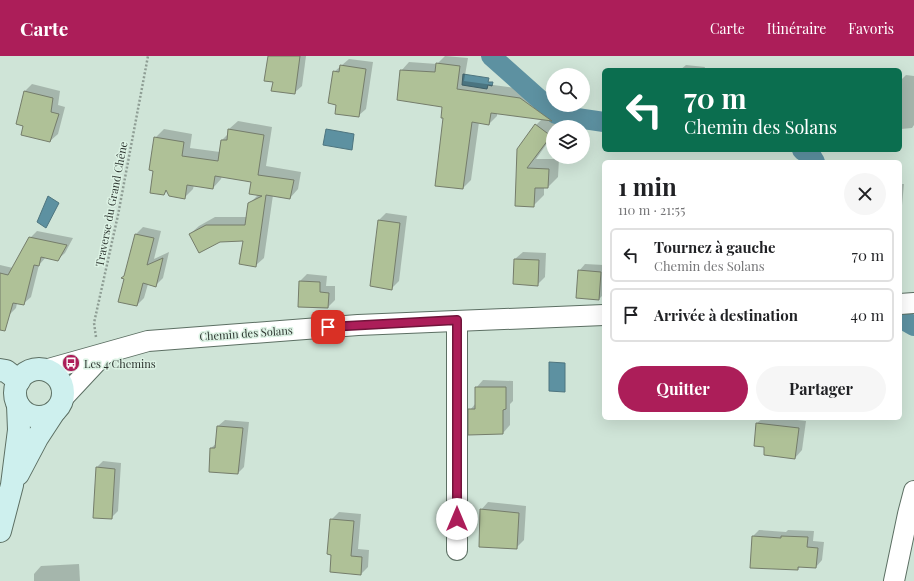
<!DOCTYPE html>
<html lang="fr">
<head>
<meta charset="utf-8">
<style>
	:root { --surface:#fff; --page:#f6f6f6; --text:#202124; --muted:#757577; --line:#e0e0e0; --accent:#ac1e59 }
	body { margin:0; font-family:"Playfair Display",serif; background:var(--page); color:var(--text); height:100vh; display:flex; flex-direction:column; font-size:15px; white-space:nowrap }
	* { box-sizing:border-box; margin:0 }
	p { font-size:13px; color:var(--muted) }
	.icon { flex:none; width:22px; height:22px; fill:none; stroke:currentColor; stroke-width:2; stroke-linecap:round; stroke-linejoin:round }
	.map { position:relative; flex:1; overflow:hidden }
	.panel { position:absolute; left:602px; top:104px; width:300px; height:260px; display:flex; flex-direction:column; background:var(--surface); border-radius:6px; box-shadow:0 4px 16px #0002 }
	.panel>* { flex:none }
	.banner { position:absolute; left:602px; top:12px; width:300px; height:84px; border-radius:6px; box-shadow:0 4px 16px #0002; background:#0b6e4f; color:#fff; overflow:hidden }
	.controls { position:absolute; left:546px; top:12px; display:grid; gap:8px }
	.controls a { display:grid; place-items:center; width:44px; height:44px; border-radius:50%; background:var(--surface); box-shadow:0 4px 16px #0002; font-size:20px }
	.pin { position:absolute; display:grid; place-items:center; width:34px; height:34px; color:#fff; margin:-17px; border-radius:8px; box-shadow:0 2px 6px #0006 }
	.me { position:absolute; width:44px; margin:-22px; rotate:0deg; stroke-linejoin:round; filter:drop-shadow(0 0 3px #0008) }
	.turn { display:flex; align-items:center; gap:14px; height:84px; padding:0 16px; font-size:18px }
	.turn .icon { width:52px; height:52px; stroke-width:2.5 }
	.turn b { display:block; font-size:28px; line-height:34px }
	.round { display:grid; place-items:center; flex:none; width:42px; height:42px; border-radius:21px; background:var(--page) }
	.headline { display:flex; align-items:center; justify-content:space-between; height:68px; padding:0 16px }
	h1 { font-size:24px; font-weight:700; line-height:30px }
	.button { display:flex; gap:8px; margin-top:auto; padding:8px 16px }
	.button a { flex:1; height:46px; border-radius:24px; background:var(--accent); color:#fff; font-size:16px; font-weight:700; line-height:46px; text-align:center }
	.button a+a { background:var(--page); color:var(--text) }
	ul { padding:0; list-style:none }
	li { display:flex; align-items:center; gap:12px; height:54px; margin:0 8px 6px; padding:0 8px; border:2px solid var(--line); border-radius:6px }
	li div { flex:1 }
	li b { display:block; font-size:15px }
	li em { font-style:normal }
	header { display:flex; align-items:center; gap:24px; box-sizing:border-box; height:56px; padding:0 20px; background:var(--accent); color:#fff }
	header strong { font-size:19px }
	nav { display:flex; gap:22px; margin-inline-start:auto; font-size:14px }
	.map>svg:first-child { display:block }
	.water { fill:#5d91a1; stroke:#4e757f }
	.shadow { fill:#0003 }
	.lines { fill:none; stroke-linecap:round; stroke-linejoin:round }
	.canal { stroke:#5d91a1; stroke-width:20 }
	.building { fill:#afc197; stroke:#757d6b }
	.street-casing { stroke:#5c6f63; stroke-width:22 }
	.secondary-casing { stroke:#5c6f63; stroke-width:24 }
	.path { stroke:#8e9d94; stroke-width:2.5; stroke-dasharray:2 2; stroke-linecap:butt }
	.street { stroke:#fff; stroke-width:20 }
	.secondary { stroke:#cef0ee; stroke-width:22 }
	.route-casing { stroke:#70143a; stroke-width:10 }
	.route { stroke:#ac1e59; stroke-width:7 }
	.labels { text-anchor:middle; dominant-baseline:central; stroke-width:3; stroke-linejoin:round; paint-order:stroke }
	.street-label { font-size:11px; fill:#2c342f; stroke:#dcf2e4 }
	.poi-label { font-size:11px; fill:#2c342f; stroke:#dcf2e4; text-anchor:start }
</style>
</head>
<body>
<header>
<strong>Carte</strong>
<nav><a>Carte</a><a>Itinéraire</a><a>Favoris</a></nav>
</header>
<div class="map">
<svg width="914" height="525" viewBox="0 0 914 525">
	<rect width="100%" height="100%" fill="#cfe4d7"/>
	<g class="water">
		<polygon points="463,18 489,22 488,26 493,26 492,30 488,29 487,33 462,29"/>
		<polygon points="326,73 354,78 352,94 323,89"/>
		<polygon points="48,140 59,147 46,172 37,166"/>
		<polygon points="549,306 565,307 565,336 549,335"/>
	</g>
	<g class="shadow">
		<polygon points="269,0 306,0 302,30 294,37 274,25"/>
		<polygon points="445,0 468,2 464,25 529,34 559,57 552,64 560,69 559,71 553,71 553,79 536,103 559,103 558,121 548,131 544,131 544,139 533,150 516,149 536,69 542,63 497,57 497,60 489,68 479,66 471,124 463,132 445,62 444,50 401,15 409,6 437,8"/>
		<polygon points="349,3 373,6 366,53 358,60 337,48 334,16"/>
		<polygon points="686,9 705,11 704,14 680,14"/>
		<polygon points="906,19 914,20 914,69 912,72 901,73 900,73 900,25"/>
		<polygon points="32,28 60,35 58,49 65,51 58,78 50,85 24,70 17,67 25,35"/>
		<polygon points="238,65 272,71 266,110 301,116 298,133 290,142 273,139 264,202 255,210 244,184 190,178 199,170 215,161 247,161 249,148 258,139 252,125 222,120 221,123 213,132 194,129 193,133 184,142 167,135 164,138 154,114 155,82 164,73 192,78 190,92 220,96 222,84 229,77 229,73"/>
		<polygon points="900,128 904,128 902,149 900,151"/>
		<polygon points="386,157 407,160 399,225 391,233 379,164"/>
		<polygon points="143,171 161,175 154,203 169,196 163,222 155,230 148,228 144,242 137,249 126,218 136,178"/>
		<polygon points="37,175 73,182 65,197 57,204 46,201 39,209 31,241 23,248 17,247 16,252 9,259 0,257 0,209 13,212 30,182"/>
		<polygon points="523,196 546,197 545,221 537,229 515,203"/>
		<polygon points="585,208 604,209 604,238 599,243 579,215"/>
		<polygon points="307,218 327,220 326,230 335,230 335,244 328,251 300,225"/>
		<polygon points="483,324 513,325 513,345 510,348 510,369 503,377 470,354 476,347 476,332"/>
		<polygon points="763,362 780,362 806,365 802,394 795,402 765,391 757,367"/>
		<polygon points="225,364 249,366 244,411 238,417 211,392 217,387 218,370"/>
		<polygon points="103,405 121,407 118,455 111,462 97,411"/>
		<polygon points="488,446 526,450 524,484 516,492 481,454"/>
		<polygon points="339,456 361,458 358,493 369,494 368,511 361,518 331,464"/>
		<polygon points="759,474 786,476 788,474 814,475 813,485 824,486 822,504 816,511 801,510 798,513 753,480"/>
		<polygon points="79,508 80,525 34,525 34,518 41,510"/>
	</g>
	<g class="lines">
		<g class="canal">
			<polyline points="491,0 556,58 570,61 604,66"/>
			<polyline points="802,94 812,101 815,106"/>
			<polyline points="900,262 914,270"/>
		</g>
	</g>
	<g class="building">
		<polygon points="268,0 300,0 295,38 271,35 273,26 264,25"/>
		<polygon points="436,7 460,10 457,33 520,42 552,65 491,57 489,69 472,66 463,133 435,130 443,62 441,62 442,51 397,44 400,14 435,16"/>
		<polygon points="340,9 366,13 359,61 335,58 336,49 328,47 333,15 339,16"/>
		<polygon points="24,35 53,42 51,56 59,58 50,86 21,79 23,70 16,68"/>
		<polygon points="535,68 551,80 527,112 549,113 548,132 535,132 534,151 515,150 517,93"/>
		<polygon points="228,73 264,79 258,119 294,124 290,143 266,139 256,211 239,208 243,185 220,186 199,197 189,178 206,169 245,169 248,147 262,140 249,138 251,126 215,120 213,133 187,129 185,143 169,140 166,134 164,139 150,137 153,115 149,114 154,81 184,86 182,100 218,105 221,84 227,84"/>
		<polygon points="378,164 400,167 392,234 370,230"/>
		<polygon points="135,178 154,182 147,209 163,202 156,231 143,227 137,250 118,246 124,223 121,222 124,220"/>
		<polygon points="29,181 67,189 58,205 41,201 39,210 34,209 24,249 13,247 5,275 0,274 0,217 8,219"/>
		<polygon points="514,203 539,204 538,230 513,228"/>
		<polygon points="578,214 601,216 599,244 576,242"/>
		<polygon points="299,225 320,226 320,236 329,237 328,252 298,251"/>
		<polygon points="475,331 506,331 506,353 503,354 503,378 468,379 468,353 475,353"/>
		<polygon points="756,367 799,372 795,403 764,399 764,391 754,390"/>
		<polygon points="217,370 243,372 238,418 209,416 210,392 215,392"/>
		<polygon points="96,411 115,413 112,463 93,462"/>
		<polygon points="480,453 519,457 517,493 479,491"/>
		<polygon points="330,463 354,465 351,500 362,501 361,519 330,516 331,499 327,498"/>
		<polygon points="752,480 781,482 781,480 808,481 807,491 818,492 816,512 798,511 798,514 750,512"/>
	</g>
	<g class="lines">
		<defs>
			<g id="street">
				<polyline points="900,248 914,247"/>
				<polyline points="45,314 148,285 358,269 604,259"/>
				<polyline points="62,343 104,298"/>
				<polyline points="457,494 457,265"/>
				<polyline points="894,525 908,458 914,435"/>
			</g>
			<g id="secondary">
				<circle cx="39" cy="337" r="24"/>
				<polyline points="0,314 6,315 19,325"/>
				<polyline points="18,418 37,382 54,356"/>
				<polyline points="0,475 12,429 19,374 18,349"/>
			</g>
		</defs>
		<use href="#street" class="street-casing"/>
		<use href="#secondary" class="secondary-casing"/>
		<polyline class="path" points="96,281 94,267 118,159 148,0"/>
		<use href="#street" class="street"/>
		<use href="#secondary" class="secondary"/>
	</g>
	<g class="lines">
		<defs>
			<polyline id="route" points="328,271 457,264 457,463"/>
		</defs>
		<use href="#route" class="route-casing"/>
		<use href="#route" class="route"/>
	</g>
	<defs>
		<symbol id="bus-disc" viewBox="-11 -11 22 22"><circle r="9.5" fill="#ac1e59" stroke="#dcf2e4"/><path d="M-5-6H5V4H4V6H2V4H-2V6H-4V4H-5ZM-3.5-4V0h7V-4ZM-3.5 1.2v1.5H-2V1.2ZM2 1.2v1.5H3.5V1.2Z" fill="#fff"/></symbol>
	</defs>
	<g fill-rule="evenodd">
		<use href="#bus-disc" x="61" y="297" width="20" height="20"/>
	</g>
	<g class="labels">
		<g class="street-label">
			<text transform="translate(111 148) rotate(-79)">Traverse du Grand Chêne</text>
			<text transform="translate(246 277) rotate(-4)">Chemin des Solans</text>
		</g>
		<g class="poi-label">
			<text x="84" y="307">Les 4 Chemins</text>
		</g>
	</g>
</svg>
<div class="controls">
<a><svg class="icon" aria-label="search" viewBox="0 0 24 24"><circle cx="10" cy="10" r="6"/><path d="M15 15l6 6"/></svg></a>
<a><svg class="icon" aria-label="layers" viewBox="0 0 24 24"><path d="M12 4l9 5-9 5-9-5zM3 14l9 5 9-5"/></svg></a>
</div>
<div class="pin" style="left:328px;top:271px;background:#d93025"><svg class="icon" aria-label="arrive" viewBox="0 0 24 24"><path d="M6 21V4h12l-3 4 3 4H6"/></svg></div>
<svg class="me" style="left:457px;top:463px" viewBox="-20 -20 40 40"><circle r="19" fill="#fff"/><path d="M0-13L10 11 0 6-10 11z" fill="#ac1e59"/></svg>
<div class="banner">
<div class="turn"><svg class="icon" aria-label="left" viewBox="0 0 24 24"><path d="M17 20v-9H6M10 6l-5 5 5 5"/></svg><div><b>70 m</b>Chemin des Solans</div></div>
</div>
<section class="panel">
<div class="headline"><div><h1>1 min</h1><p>110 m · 21:55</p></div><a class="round"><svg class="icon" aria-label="close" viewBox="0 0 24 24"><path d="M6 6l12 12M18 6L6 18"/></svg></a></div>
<ul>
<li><svg class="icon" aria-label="left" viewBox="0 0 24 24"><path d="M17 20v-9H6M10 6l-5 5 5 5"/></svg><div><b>Tournez à gauche</b><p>Chemin des Solans</p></div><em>70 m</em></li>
<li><svg class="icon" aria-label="arrive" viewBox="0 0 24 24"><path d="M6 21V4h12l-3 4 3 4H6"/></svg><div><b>Arrivée à destination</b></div><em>40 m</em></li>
</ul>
<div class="button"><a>Quitter</a><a>Partager</a></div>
</section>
</div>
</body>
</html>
